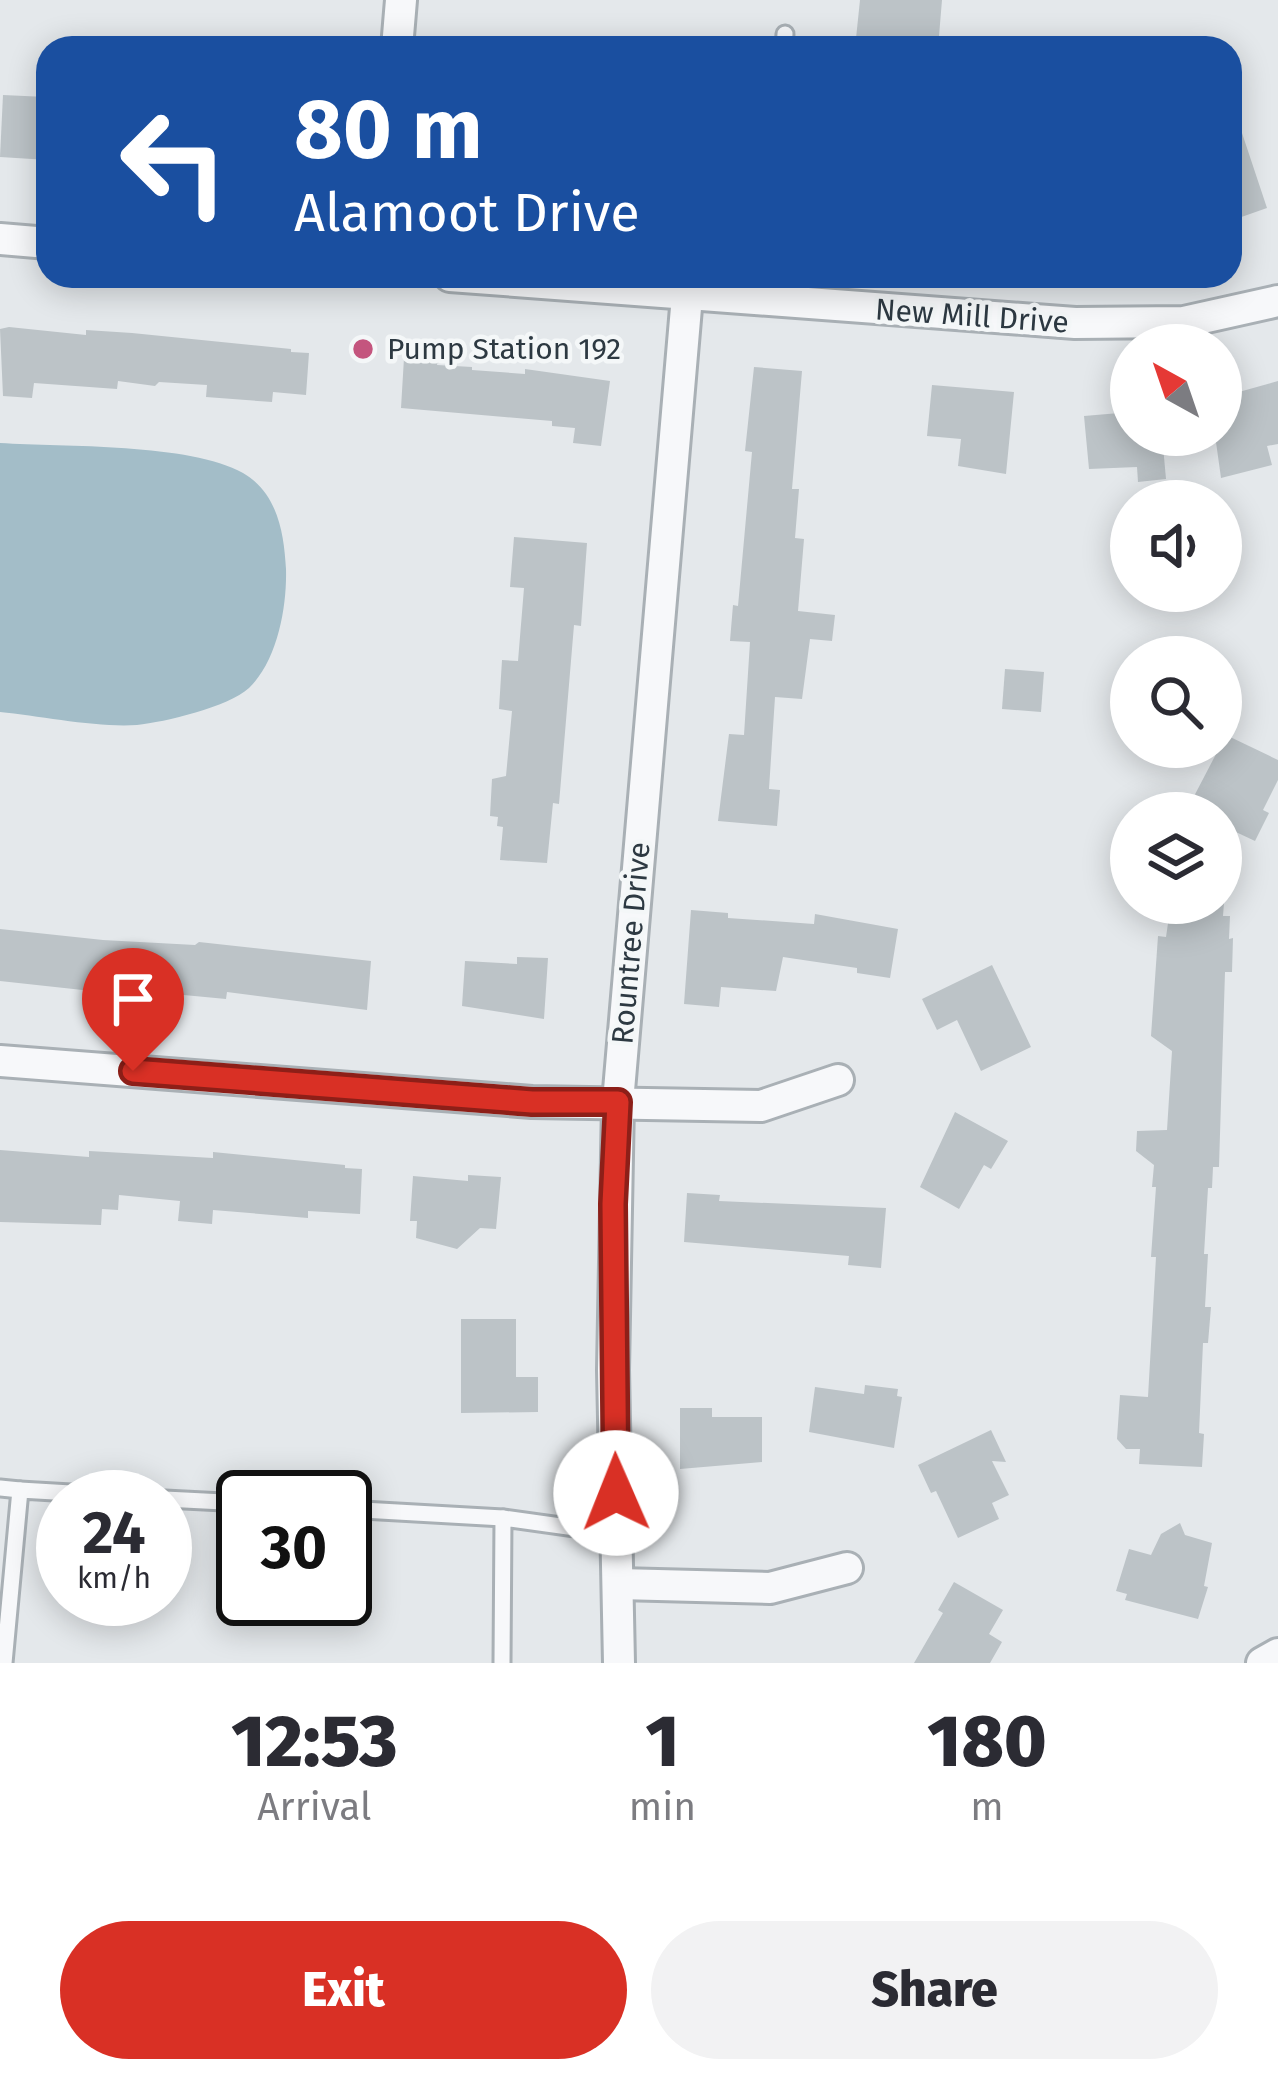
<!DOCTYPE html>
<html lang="en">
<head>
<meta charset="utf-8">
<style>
	:root { --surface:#fff; --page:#f2f2f3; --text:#2b2b33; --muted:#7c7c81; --accent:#d93025 }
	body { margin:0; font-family:"Fira Sans",sans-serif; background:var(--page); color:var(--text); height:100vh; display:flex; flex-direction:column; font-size:45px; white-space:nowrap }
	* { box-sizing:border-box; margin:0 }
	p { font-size:39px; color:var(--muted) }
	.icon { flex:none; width:66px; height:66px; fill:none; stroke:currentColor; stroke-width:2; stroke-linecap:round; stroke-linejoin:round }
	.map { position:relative; height:1663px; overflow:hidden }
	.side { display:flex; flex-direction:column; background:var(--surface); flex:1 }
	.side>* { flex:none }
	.top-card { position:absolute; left:36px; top:36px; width:1206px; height:252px; border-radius:36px; box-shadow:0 6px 30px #0003; background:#1a4fa0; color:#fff; overflow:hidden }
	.needle { width:78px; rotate:320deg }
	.fabs { position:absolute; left:1110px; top:324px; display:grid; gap:24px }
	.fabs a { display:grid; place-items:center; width:132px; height:132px; border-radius:50%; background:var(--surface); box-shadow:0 6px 30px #0003; font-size:60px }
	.speed { position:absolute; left:36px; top:1470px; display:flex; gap:24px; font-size:60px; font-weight:700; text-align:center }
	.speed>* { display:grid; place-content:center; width:156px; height:156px; border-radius:50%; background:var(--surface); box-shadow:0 6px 30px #0003; line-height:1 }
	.speed small { font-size:30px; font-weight:400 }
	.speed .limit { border:6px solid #111; border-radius:18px; background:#fff; color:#111 }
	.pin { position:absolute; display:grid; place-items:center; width:102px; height:102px; color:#fff; margin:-123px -51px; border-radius:50% 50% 50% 0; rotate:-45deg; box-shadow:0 0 12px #0007 }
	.pin .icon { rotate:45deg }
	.me { position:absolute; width:132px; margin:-66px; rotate:359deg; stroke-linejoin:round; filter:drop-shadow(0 0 9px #0008) }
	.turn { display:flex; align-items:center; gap:42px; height:252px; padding:0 60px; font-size:54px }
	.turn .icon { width:156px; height:156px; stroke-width:2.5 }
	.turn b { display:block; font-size:84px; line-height:102px }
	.eta { display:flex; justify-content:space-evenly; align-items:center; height:204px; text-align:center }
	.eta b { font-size:72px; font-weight:800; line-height:84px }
	.action { display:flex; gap:24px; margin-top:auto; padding:24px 60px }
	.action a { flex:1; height:138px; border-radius:72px; background:var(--accent); color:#fff; font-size:48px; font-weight:800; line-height:138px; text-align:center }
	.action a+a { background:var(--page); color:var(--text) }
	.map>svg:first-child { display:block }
	.water { fill:#a3bdc8 }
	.building { fill:#bcc3c7 }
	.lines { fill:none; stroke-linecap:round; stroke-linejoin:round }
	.service-casing { stroke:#a9b0b5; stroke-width:21 }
	.minor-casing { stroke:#a9b0b5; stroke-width:36 }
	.service { stroke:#f7f8fa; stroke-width:15 }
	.minor { stroke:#f7f8fa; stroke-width:30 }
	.route-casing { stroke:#8d1f18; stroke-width:30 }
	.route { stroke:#d93025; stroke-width:21 }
	.poi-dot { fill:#c4557e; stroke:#f4f7f8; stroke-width:4.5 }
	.labels { text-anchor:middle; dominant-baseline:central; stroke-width:9; stroke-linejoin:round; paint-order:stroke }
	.street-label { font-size:30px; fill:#2d3942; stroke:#f4f7f8 }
	.poi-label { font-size:30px; fill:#2d3942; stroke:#f4f7f8; text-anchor:start }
</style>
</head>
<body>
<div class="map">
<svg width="1278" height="1663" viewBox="0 0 1278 1663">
	<rect width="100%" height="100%" fill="#e4e8eb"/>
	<path class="water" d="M0 443C64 447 190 443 243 473 278 493 284 534 286 569 287 606 278 660 249 688 228 707 165 722 137 725 99 728 40 716 0 712Z"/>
	<g class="building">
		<polygon points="860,0 942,0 938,48 855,48"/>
		<polygon points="3,95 46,97 48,160 0,157"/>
		<polygon points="1235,112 1267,208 1230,221 1230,113"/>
		<polygon points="9,327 86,335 86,330 132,333 291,349 291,352 309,353 306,395 273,392 272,402 206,397 207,385 159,382 155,386 118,381 117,389 34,383 32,398 3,396 0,329"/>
		<polygon points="404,358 438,360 437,365 472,367 472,370 525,374 525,369 610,381 601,446 573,443 575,428 552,426 552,421 401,408"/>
		<polygon points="754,367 802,371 792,489 799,489 795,538 804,539 798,611 835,615 832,641 810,639 802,699 775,697 769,789 780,790 777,826 718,821 729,734 744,735 750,642 730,641 733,605 738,606 752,452 745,451"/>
		<polygon points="1278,381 1278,444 1267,446 1272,465 1221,478 1215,435 1221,435 1221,397"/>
		<polygon points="932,385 1014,392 1006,474 958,466 961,439 927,436"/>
		<polygon points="1131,412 1131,435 1162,435 1166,479 1138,482 1137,467 1089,469 1084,416"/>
		<polygon points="514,537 587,543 581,626 574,625 559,804 553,803 547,863 500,860 503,827 497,826 498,817 490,816 492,779 506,776 512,711 499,709 502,660 518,661 524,588 510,587"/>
		<polygon points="1005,669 1044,672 1041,712 1002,709"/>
		<polygon points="1226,735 1278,760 1278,780 1263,810 1269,813 1255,841 1221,825 1221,813 1191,802"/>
		<polygon points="1171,903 1224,903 1223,916 1230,916 1229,939 1233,938 1232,972 1225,972 1219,1167 1213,1167 1212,1188 1208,1188 1204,1254 1208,1254 1205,1307 1211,1307 1208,1343 1203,1343 1199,1433 1204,1434 1202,1467 1139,1464 1140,1449 1126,1449 1117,1439 1120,1395 1148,1397 1156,1257 1151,1257 1156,1187 1152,1187 1154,1165 1136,1151 1137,1131 1167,1130 1172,1051 1151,1036 1158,936 1166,937"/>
		<polygon points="691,910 728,913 728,918 814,924 815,914 898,929 890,978 857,973 857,968 783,957 776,991 721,987 719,1007 684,1004"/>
		<polygon points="0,929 103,940 195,945 199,942 371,961 367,1010 227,992 226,999 110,988 110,993 0,981"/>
		<polygon points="517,957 548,958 544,1019 462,1006 465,961 517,964"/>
		<polygon points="992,965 1031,1047 981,1071 957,1020 937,1030 922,999"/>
		<polygon points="955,1112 1008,1141 991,1169 984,1165 959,1209 920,1187"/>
		<polygon points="0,1150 89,1157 89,1151 213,1158 213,1152 345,1165 345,1168 362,1169 360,1214 308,1211 308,1218 213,1210 212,1224 178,1221 180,1201 119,1195 118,1210 102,1209 101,1225 0,1222"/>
		<polygon points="468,1175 501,1177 496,1229 480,1228 457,1249 416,1238 417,1221 410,1221 413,1176 468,1181"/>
		<polygon points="687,1193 720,1195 719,1201 886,1208 881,1268 848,1265 849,1256 684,1242"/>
		<polygon points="461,1319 516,1319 516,1377 538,1377 538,1412 461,1413"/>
		<polygon points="865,1385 898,1389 897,1396 902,1397 894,1448 809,1432 815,1387 864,1394"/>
		<polygon points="680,1408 712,1408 712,1417 762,1417 762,1462 680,1469"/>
		<polygon points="991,1430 1006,1462 992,1461 1009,1495 992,1503 999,1519 958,1538 936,1491 931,1493 918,1465"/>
		<polygon points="1180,1523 1185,1535 1212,1543 1204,1586 1208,1587 1198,1619 1125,1600 1127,1594 1116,1591 1129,1549 1151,1555 1161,1534"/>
		<polygon points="954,1582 1003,1610 989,1634 1002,1642 990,1663 914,1663 943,1613 938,1610"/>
	</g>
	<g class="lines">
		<defs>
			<g id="service">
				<polyline points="784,48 785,34"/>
				<polyline points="760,301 762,276"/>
				<polyline points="0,1488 20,1490"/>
				<polyline points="165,1499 243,1503"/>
				<polyline points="345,1509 503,1518"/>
				<polyline points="4,1663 20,1490 139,1497"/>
				<polyline points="502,1663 503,1518 618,1534"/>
			</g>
			<g id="minor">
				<polyline points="397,48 401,0"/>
				<polyline points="0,239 48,243"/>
				<polyline points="450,276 1075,323 1184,322 1278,301"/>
				<polyline points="0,1061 532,1102 761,1106 838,1080"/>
				<polyline points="619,1584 770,1588 847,1568"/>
				<polyline points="619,1663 613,1370 618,1102 687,296"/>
				<polyline points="1262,1663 1278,1654"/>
			</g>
		</defs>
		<use href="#service" class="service-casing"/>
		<use href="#minor" class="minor-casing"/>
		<use href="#service" class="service"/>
		<use href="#minor" class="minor"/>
	</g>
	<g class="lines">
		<defs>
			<polyline id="route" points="133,1071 532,1102 618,1102 613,1204 616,1493"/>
		</defs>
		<use href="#route" class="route-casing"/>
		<use href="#route" class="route"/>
	</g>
	<circle class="poi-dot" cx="363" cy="349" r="12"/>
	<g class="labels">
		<g class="street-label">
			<text transform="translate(972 316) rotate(4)">New Mill Drive</text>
			<text transform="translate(631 943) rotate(-85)">Rountree Drive</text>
		</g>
		<g class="poi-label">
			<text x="387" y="349">Pump Station 192</text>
		</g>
	</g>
</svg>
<div class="fabs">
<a><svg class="needle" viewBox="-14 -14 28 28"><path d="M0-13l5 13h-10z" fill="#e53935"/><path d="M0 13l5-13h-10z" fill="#7c7c81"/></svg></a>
<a><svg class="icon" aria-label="sound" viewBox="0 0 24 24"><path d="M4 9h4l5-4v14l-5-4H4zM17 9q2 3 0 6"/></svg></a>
<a><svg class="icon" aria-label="search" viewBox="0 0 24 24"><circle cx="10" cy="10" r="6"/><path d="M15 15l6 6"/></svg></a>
<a><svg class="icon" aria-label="layers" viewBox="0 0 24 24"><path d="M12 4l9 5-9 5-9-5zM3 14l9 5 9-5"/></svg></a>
</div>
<div class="speed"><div>24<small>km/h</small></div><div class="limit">30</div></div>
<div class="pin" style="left:133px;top:1071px;background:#d93025"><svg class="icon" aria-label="arrive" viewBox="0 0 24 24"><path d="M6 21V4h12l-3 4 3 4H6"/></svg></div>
<svg class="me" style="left:616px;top:1493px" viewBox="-20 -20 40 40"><circle r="19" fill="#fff"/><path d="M0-13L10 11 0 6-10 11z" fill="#d93025"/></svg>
<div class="top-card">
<div class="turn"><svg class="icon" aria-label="left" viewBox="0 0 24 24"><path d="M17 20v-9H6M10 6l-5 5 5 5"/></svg><div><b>80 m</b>Alamoot Drive</div></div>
</div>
</div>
<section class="side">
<div class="eta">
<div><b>12:53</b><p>Arrival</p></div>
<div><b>1</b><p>min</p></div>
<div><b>180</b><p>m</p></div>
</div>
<div class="action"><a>Exit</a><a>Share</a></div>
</section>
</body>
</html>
